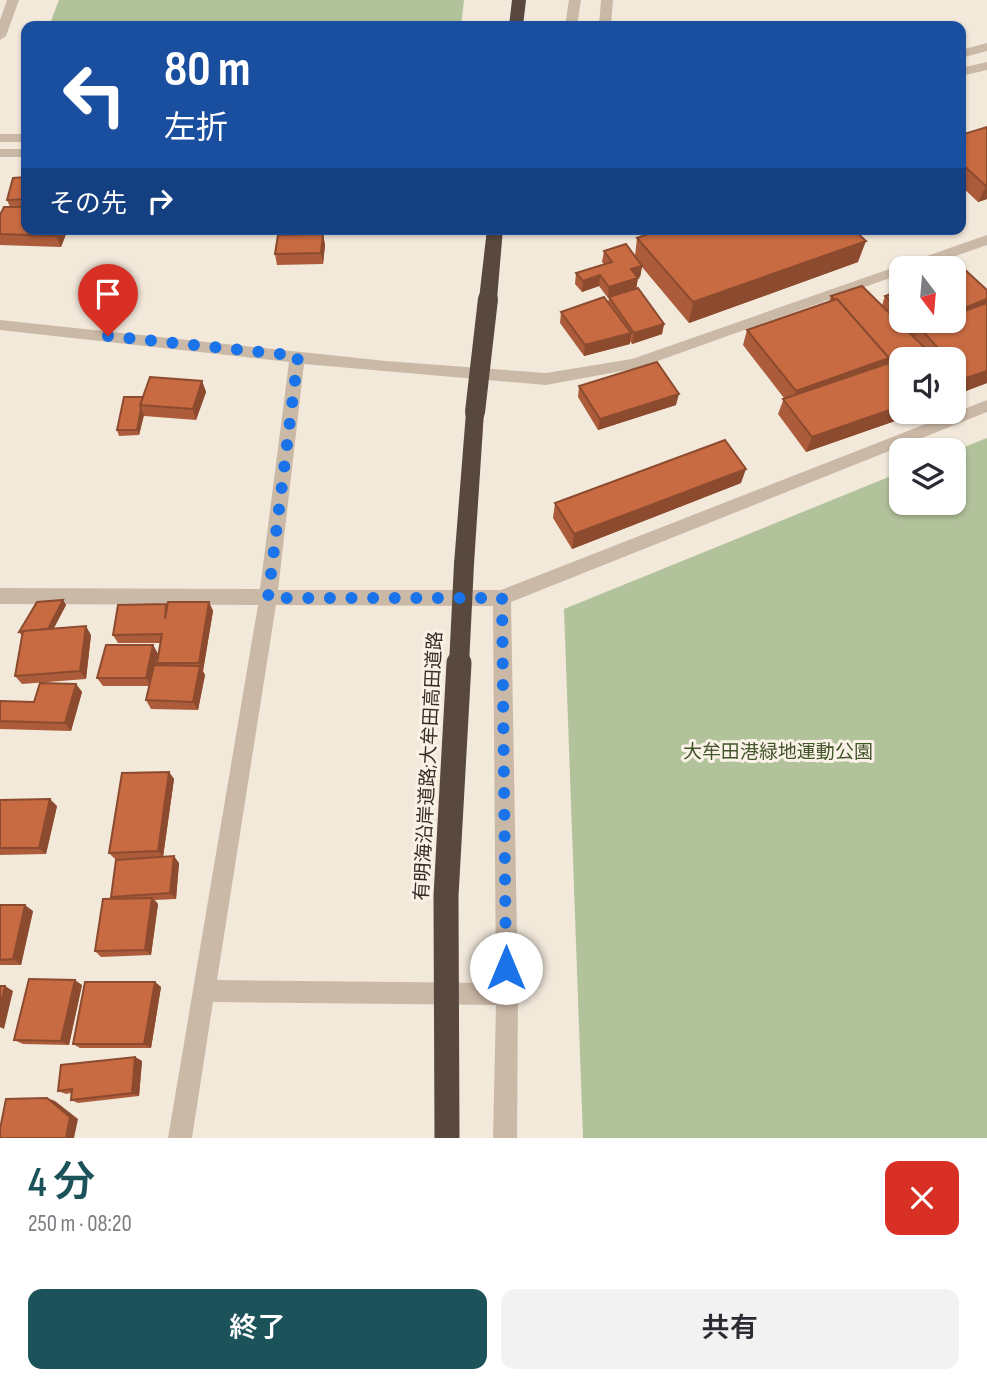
<!DOCTYPE html>
<html lang="ja">
<head>
<meta charset="utf-8">
<style>
	:root { --surface:#fff; --page:#f2f2f3; --text:#2b2b33; --muted:#7c7c81; --accent:#1c5259 }
	body { margin:0; font-family:"Sofia Sans Condensed","Noto Sans JP",sans-serif; background:var(--page); color:var(--text); height:100vh; display:flex; flex-direction:column; font-size:26px; white-space:nowrap }
	* { box-sizing:border-box; margin:0 }
	p { font-size:23px; color:var(--muted) }
	.icon { flex:none; width:38px; height:38px; fill:none; stroke:currentColor; stroke-width:2; stroke-linecap:round; stroke-linejoin:round }
	.map { position:relative; height:1138px; overflow:hidden }
	.sheet { display:flex; flex-direction:column; background:var(--surface); flex:1 }
	.sheet>* { flex:none }
	.hud { position:absolute; left:21px; top:21px; width:945px; height:214px; border-radius:14px; box-shadow:0 2px 5px #0004; background:#1a4fa0; color:#fff; overflow:hidden }
	.needle { width:46px; rotate:164deg }
	.tools { position:absolute; left:889px; top:256px; display:grid; gap:14px }
	.tools a { display:grid; place-items:center; width:77px; height:77px; border-radius:14px; background:var(--surface); box-shadow:0 2px 5px #0004; font-size:35px }
	.pin { position:absolute; display:grid; place-items:center; width:60px; height:60px; color:#fff; margin:-72px -30px; border-radius:50% 50% 50% 0; rotate:-45deg; box-shadow:0 0 7px #0007 }
	.pin .icon { rotate:45deg }
	.me { position:absolute; width:77px; margin:-38px; rotate:0deg; stroke-linejoin:round; filter:drop-shadow(0 0 5px #0008) }
	.turn { display:flex; align-items:center; gap:24px; height:147px; padding:0 28px; font-size:32px }
	.turn .icon { width:91px; height:91px; stroke-width:2.5 }
	.turn b { display:block; font-size:49px; line-height:60px }
	.then { display:flex; align-items:center; height:66px; padding:0 28px; background:#0003; gap:14px; font-size:26px }
	.round { display:grid; place-items:center; flex:none; width:74px; height:74px; border-radius:14px; background:var(--page) }
	.head { display:flex; align-items:center; justify-content:space-between; height:119px; padding:0 28px }
	h1 { font-size:42px; font-weight:600; line-height:52px; color:var(--accent) }
	.action { display:flex; gap:14px; margin-top:auto; padding:14px 28px }
	.action a { flex:1; height:80px; border-radius:14px; background:var(--accent); color:#fff; font-size:28px; font-weight:600; line-height:80px; text-align:center }
	.action a+a { background:var(--page); color:var(--text) }
	.map>svg:first-child { display:block }
	.green { fill:#b2c29b }
	.lines { fill:none; stroke-linecap:round; stroke-linejoin:round }
	.minor { fill:#cbb9a7; fill-rule:evenodd }
	.highway { fill:#58483e; fill-rule:evenodd }
	.highway-bridge-far1 { stroke:#58483e; stroke-width:20 }
	.highway-bridge { stroke:#58483e; stroke-width:25 }
	.wall { fill:#ac5c3a }
	.shaded-wall { fill:#8c4b2f }
	.building { fill:#c86b43; stroke:#8c4b2f; stroke-width:2 }
	.route { stroke:#1a73e8; stroke-width:12; stroke-dasharray:0 21.6 }
	.labels { text-anchor:middle; dominant-baseline:central; stroke-width:6; stroke-linejoin:round; paint-order:stroke }
	.park-label { font-size:19px; fill:#43562b; stroke:#faf2e7 }
	.street-label { font-size:19px; fill:#372d27; stroke:#faf2e7 }
</style>
</head>
<body>
<div class="map">
<svg width="987" height="1138" viewBox="0 0 987 1138">
	<rect width="100%" height="100%" fill="#f2e9db"/>
	<g class="green">
		<polygon points="59,0 464,0 461,26 49,26"/>
		<polygon points="987,438 987,1138 583,1138 564,609 901,472 901,502 954,502 954,451"/>
	</g>
	<g class="lines">
		<g class="minor">
			<polygon points="7,0 19,0 6,36 0,40 0,20"/>
			<polygon points="569,0 581,0 577,26 565,26"/>
			<polygon points="601,0 613,0 611,26 599,26"/>
			<polygon points="987,43 987,51 961,58 961,50"/>
			<polygon points="987,62 987,70 961,76 961,68"/>
			<rect x="0" y="134" width="26" height="8"/>
			<rect x="0" y="149" width="26" height="8"/>
			<path d="M987 235V245L921 268H901V274L638 368 546 385 304 364 278 590H501L987 400V412L511 602 518 994 517 1138H493L496 1005 213 1002 192 1138H168L258 605 0 604V588L260 589 289 362 0 330V320L386 361 546 373 632 359ZM276 605 493 606 496 983 217 980Z"/>
		</g>
		<g class="highway">
			<polygon points="512,0 526,0 523,26 509,26"/>
			<polygon points="487,229 503,229 497,299 488,305 479,299"/>
			<polygon points="475,405 484,412 474,564 471,570 464,573 457,570 454,564 466,412"/>
		</g>
		<g class="highway-bridge-far1">
			<polyline points="475,412 488,299"/>
			<polyline points="459,665 464,564"/>
		</g>
		<polyline class="highway-bridge" points="447,1138 446,896 459,663"/>
	</g>
	<g class="wall">
		<polygon points="987,127 987,199 978,202 961,186 961,135"/>
		<polygon points="26,177 26,229 68,229 61,247 0,245 0,215 10,207 7,200"/>
		<polygon points="323,234 325,245 323,264 277,265 275,254"/>
		<polygon points="637,238 858,262 689,323 642,267 640,277 638,278 636,289 664,324 662,334 632,344 630,341 630,344 584,356 560,323 561,312 608,303 609,298 608,298 599,286 582,292 575,284 576,273 604,264 602,262 604,251 635,256"/>
		<polygon points="901,290 901,320 954,320 987,383 958,394 956,392 954,395 954,359 901,359 918,413 806,452 778,414 784,398 743,345 747,330 829,302 831,296 882,305 885,296"/>
		<polygon points="202,381 206,392 196,420 144,416 144,415 139,435 119,436 117,430 143,397"/>
		<polygon points="579,386 676,405 598,430 578,397"/>
		<polygon points="741,483 572,549 553,518 555,503"/>
		<polygon points="63,600 66,605 53,629 91,635 86,679 22,684 15,676 22,636 19,632"/>
		<polygon points="209,602 213,611 203,671 205,675 198,710 151,709 146,700 149,686 103,686 97,678 153,645 158,654 155,665 158,665 157,663 160,643 118,643 113,635 166,604 168,606"/>
		<polygon points="76,684 82,692 71,731 0,729 0,701 34,702"/>
		<polygon points="169,772 174,779 163,857 179,863 176,899 155,900 158,904 151,955 101,957 95,951 113,899 111,897 138,859 115,859 109,853"/>
		<polygon points="0,800 57,806 46,854 0,855"/>
		<polygon points="0,905 33,911 21,965 0,965"/>
		<polygon points="155,982 161,987 151,1048 80,1048 73,1044"/>
		<polygon points="82,985 69,1045 23,1044 14,1040"/>
		<polygon points="135,1057 142,1061 139,1096 78,1103 71,1100 71,1093 66,1094 58,1091"/>
	</g>
	<g class="shaded-wall">
		<polygon points="986,186 987,186 987,199 978,202"/>
		<polygon points="58,229 68,229 61,247 56,236"/>
		<polygon points="323,234 325,245 323,264 321,253"/>
		<polygon points="866,241 858,262 689,323 693,302"/>
		<polygon points="642,266 640,277 630,280 631,269"/>
		<polygon points="600,275 599,286 582,292 583,281"/>
		<polygon points="638,278 636,289 608,298 609,287"/>
		<polygon points="987,299 987,308 985,312 926,335 919,327 912,341 910,342 917,326 931,320 954,320 954,312"/>
		<polygon points="664,324 662,334 632,344 634,333"/>
		<polygon points="631,333 630,344 584,356 585,345"/>
		<polygon points="929,352 926,359 909,359"/>
		<polygon points="889,358 882,374 791,406 796,391"/>
		<polygon points="987,371 987,383 958,394 966,378"/>
		<polygon points="202,381 206,392 196,420 193,409"/>
		<polygon points="961,384 955,395 954,395 954,387"/>
		<polygon points="679,394 676,405 598,430 600,419"/>
		<polygon points="901,406 901,411 919,411 918,413 806,452 812,437"/>
		<polygon points="141,409 144,415 139,435 137,430"/>
		<polygon points="746,469 741,483 572,549 574,534"/>
		<polygon points="63,600 66,605 51,634 48,629"/>
		<polygon points="209,602 213,611 203,671 199,663"/>
		<polygon points="86,626 91,635 86,679 80,671"/>
		<polygon points="153,645 158,654 151,686 146,678"/>
		<polygon points="200,666 205,675 198,710 193,702"/>
		<polygon points="76,684 82,692 71,731 65,723"/>
		<polygon points="169,772 174,779 163,857 158,851"/>
		<polygon points="50,799 57,806 46,854 39,848"/>
		<polygon points="174,856 179,863 176,899 170,893"/>
		<polygon points="152,898 158,904 151,955 145,950"/>
		<polygon points="25,905 33,911 21,965 13,959"/>
		<polygon points="75,980 82,985 69,1045 61,1041"/>
		<polygon points="155,982 161,987 151,1048 144,1044"/>
		<polygon points="5,986 13,991 4,1029 0,1027 0,1007"/>
		<polygon points="135,1057 142,1061 139,1096 132,1093"/>
		<polygon points="47,1098 55,1101 78,1119 74,1138 66,1138"/>
	</g>
	<g class="building">
		<polygon points="987,127 987,186 986,186 961,163 961,142 965,141 961,137 961,135"/>
		<polygon points="26,177 26,199 7,200 13,178"/>
		<polygon points="4,207 26,207 26,229 58,229 56,236 0,234 0,215"/>
		<polygon points="661,229 853,229 866,241 693,302 637,238"/>
		<polygon points="323,234 321,253 275,254 278,235"/>
		<polygon points="626,244 642,266 631,269 638,278 609,287 600,275 583,281 576,273 612,262 604,251"/>
		<polygon points="962,267 987,290 987,299 954,312 954,270"/>
		<polygon points="862,286 929,352 909,359 901,359 901,362 897,363 895,361 891,363 888,358 889,358 837,299 835,300 831,296"/>
		<polygon points="638,288 664,324 634,333 609,297"/>
		<polygon points="901,290 901,311 885,296"/>
		<polygon points="604,297 631,333 585,345 561,312"/>
		<polygon points="837,299 889,358 796,391 747,330"/>
		<polygon points="987,303 987,371 966,378 954,365 954,359 948,359 919,327 937,320 954,320 954,315"/>
		<polygon points="911,320 931,320 917,326"/>
		<polygon points="931,353 936,359 916,359"/>
		<polygon points="895,361 901,369 901,406 812,437 783,399"/>
		<polygon points="657,362 679,394 600,419 579,386"/>
		<polygon points="150,377 202,381 193,409 140,405"/>
		<polygon points="954,377 961,384 954,387"/>
		<polygon points="124,397 143,397 140,405 141,409 137,430 117,430"/>
		<polygon points="725,440 746,469 574,534 555,503"/>
		<polygon points="63,600 48,629 19,632 37,602"/>
		<polygon points="168,602 209,602 199,663 157,663 162,634 113,635 118,605 166,604 165,619"/>
		<polygon points="86,626 80,671 15,676 23,631"/>
		<polygon points="106,645 153,645 146,678 97,678"/>
		<polygon points="154,665 200,666 193,702 146,700"/>
		<polygon points="40,683 76,684 65,723 0,721 0,701 34,702"/>
		<polygon points="169,772 158,851 109,853 122,773"/>
		<polygon points="50,799 39,848 0,848 0,800"/>
		<polygon points="174,856 170,893 111,897 116,860"/>
		<polygon points="152,898 145,950 95,951 103,899"/>
		<polygon points="0,905 25,905 13,959 0,960"/>
		<polygon points="29,979 75,980 61,1041 14,1040"/>
		<polygon points="85,982 155,982 144,1044 73,1044"/>
		<polygon points="0,986 5,986 0,1007"/>
		<polygon points="135,1057 132,1093 71,1100 72,1089 58,1091 61,1065"/>
		<polygon points="47,1098 70,1117 66,1138 0,1138 0,1129 6,1099"/>
	</g>
	<g class="lines">
		<polyline class="route" points="108,336 298,356 268,598 502,598 506,968"/>
	</g>
	<g class="labels">
		<g class="park-label">
			<text x="778" y="752">大牟田港緑地運動公園</text>
		</g>
		<g class="street-label">
			<text transform="translate(429 766) rotate(-87)">有明海沿岸道路;大牟田高田道路</text>
		</g>
	</g>
</svg>
<div class="tools">
<a><svg class="needle" viewBox="-14 -14 28 28"><path d="M0-13l5 13h-10z" fill="#e53935"/><path d="M0 13l5-13h-10z" fill="#7c7c81"/></svg></a>
<a><svg class="icon" aria-label="sound" viewBox="0 0 24 24"><path d="M4 9h4l5-4v14l-5-4H4zM17 9q2 3 0 6"/></svg></a>
<a><svg class="icon" aria-label="layers" viewBox="0 0 24 24"><path d="M12 4l9 5-9 5-9-5zM3 14l9 5 9-5"/></svg></a>
</div>
<div class="pin" style="left:108px;top:336px;background:#d93025"><svg class="icon" aria-label="arrive" viewBox="0 0 24 24"><path d="M6 21V4h12l-3 4 3 4H6"/></svg></div>
<svg class="me" style="left:506px;top:968px" viewBox="-20 -20 40 40"><circle r="19" fill="#fff"/><path d="M0-13L10 11 0 6-10 11z" fill="#1a73e8"/></svg>
<div class="hud">
<div class="turn"><svg class="icon" aria-label="left" viewBox="0 0 24 24"><path d="M17 20v-9H6M10 6l-5 5 5 5"/></svg><div><b>80 m</b>左折</div></div>
<div class="then">その先<svg class="icon" aria-label="right" viewBox="0 0 24 24"><path d="M7 20v-9h11M14 6l5 5-5 5"/></svg></div>
</div>
</div>
<section class="sheet">
<div class="head"><div><h1>4 分</h1><p>250 m · 08:20</p></div><a class="round" style="background:#d93025;color:#fff"><svg class="icon" aria-label="close" viewBox="0 0 24 24"><path d="M6 6l12 12M18 6L6 18"/></svg></a></div>
<div class="action"><a>終了</a><a>共有</a></div>
</section>
</body>
</html>
